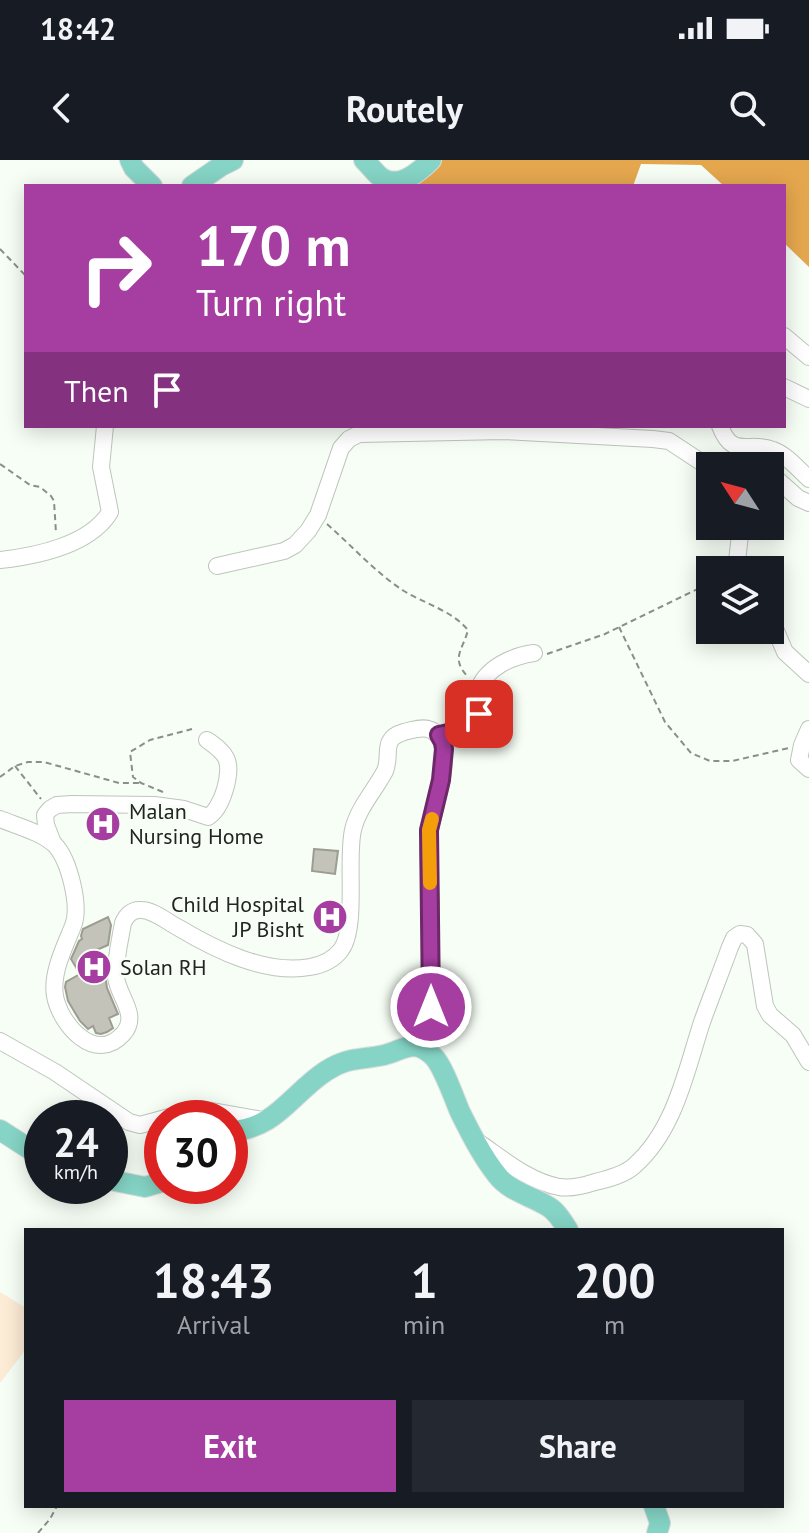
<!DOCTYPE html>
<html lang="en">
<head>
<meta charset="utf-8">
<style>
	:root { --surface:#171b24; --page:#242831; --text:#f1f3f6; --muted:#9ea1a6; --accent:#a63ea1 }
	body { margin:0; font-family:"PT Sans",sans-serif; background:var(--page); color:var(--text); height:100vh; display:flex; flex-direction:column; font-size:30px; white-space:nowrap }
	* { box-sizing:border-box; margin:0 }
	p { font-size:26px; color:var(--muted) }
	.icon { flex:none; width:44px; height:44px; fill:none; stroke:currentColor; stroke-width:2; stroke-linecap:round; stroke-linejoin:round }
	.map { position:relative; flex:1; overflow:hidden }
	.details { position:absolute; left:24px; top:1068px; width:760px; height:280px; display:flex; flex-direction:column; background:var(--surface); border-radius:0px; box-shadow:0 4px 20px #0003 }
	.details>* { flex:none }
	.banner { position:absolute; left:24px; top:24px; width:762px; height:244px; border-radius:0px; box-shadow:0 4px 20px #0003; background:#a63ea1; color:#fff; overflow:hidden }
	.needle { width:52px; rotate:306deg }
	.buttons { position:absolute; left:696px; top:292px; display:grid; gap:16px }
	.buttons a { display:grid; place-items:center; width:88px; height:88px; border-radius:0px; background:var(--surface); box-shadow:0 4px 20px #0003; font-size:40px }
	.speed { position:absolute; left:24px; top:940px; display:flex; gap:16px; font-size:40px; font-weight:700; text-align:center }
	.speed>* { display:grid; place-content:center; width:104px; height:104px; border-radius:50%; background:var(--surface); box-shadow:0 4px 20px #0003; line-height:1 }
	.speed small { font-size:20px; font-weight:400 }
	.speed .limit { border:12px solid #d22; background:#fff; color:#111 }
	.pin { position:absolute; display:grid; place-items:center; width:68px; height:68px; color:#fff; margin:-34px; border-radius:16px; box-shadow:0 4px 12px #0006 }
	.me { position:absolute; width:88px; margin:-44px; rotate:0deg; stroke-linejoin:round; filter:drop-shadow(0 0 6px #0008) }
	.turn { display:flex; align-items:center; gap:28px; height:168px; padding:0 40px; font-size:36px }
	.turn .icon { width:104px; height:104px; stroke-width:2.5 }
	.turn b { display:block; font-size:56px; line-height:68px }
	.then { display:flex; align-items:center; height:76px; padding:0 40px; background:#0003; gap:16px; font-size:30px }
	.eta { display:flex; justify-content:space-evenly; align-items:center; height:136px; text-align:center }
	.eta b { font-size:48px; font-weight:700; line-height:56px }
	.button { display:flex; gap:16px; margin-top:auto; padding:16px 40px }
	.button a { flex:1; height:92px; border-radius:0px; background:var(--accent); color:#fff; font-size:32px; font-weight:700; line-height:92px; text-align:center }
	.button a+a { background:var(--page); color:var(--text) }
	.status { display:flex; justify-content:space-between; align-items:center; height:56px; padding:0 40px; background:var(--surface); direction:ltr }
	.status svg { height:22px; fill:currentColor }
	header { display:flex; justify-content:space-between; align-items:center; height:104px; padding:0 40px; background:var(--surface); font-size:36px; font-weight:700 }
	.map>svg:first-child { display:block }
	.green { fill:#fcebd5 }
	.forest { fill:#e5a74e }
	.building { fill:#c3c3b9; stroke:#9c9c92; stroke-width:2 }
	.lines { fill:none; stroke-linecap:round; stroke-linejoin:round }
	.minor-casing { stroke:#bdc5bc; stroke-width:18 }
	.major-casing { stroke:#dcdcdb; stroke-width:22 }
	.path { stroke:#8a8f89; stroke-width:2; stroke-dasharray:6 4; stroke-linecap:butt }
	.minor { stroke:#fff; stroke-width:16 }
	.major { stroke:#85d4c5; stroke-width:20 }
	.route-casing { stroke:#6c2869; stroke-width:20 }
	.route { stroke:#a63ea1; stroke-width:14 }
	.slow { stroke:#f59e0b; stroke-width:14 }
	.labels { text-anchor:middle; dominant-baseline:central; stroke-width:6; stroke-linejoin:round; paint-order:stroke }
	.poi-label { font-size:22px; fill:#222421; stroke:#f6fef5; text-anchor:start }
</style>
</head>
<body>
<div class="status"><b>18:42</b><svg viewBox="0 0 49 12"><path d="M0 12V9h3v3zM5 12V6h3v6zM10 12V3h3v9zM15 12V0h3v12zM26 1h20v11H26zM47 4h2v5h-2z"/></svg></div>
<header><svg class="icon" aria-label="back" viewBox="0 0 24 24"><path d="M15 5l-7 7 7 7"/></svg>Routely<svg class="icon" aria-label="search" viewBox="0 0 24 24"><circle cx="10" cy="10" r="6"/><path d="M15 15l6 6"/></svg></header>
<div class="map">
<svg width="809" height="1373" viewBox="0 0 809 1373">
	<rect width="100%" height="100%" fill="#f6fef5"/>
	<polygon class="green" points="0,1132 26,1148 26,1189 0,1223"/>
	<polygon class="forest" points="421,0 809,0 809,107 784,83 784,26 724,26 701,5 641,4 633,26 408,26"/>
	<g class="building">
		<polygon points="94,655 108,655 108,677 95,677"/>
		<polygon points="314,689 338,691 335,714 312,711"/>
		<polygon points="108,757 111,765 108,785 92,792 105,815 107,828 118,854 109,858 113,868 107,872 101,874 96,873 93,866 88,869 80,861 68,841 65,827 66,822 80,814 71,799 79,781 82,779 81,776 83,769"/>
	</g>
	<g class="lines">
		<defs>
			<g id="minor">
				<polyline points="784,176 809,197"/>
				<polyline points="784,227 809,239"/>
				<path d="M720 266C733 300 748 280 773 290 787 295 798 309 809 319"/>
				<polyline points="770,313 798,338 809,343"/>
				<path d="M0 400C36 396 90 385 110 352L101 307 105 266"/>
				<polyline points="217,406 284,391 295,385 308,371 318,355 341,288 349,279 359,274 504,271 653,279 669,281 710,308"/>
				<polyline points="736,410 741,366"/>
				<polyline points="770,457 785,492 809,514"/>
				<polyline points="809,569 802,585 799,600 809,609"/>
				<path d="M439 575C450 572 467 572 475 562 483 551 474 542 478 531 485 508 512 496 534 493"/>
				<path d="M0 659C17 666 41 672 55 685 69 700 81 746 73 766 65 786 51 813 55 836 60 864 95 905 123 874 140 855 118 837 116 817 115 800 120 780 123 763 126 756 132 749 141 750 154 750 167 762 179 768 216 790 266 815 310 807 322 805 334 799 341 790 358 767 346 700 353 670 358 648 375 630 385 611 392 594 380 579 404 572 412 570 421 567 428 569 459 577 436 643 431 664 426 685 430 720 431 742 431 793 431 844 430 894"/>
				<path d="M53 683 46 665 45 655 50 649 57 645 72 644 154 645 184 649 208 657C222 649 233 612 226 598 222 590 214 585 207 580"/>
				<polyline points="0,881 55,912 129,962 140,965 162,959"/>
				<polyline points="165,958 201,949 268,961"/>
				<path d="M478 982C503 999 528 1021 559 1027 571 1029 583 1026 595 1022 608 1019 624 1015 634 1006 675 970 686 911 702 862 711 837 721 812 730 787L734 778 740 774 747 775 755 784 765 846 770 855 793 875 809 902"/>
			</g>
			<g id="major">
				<polyline points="130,0 134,8 152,26"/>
				<path d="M364 0C369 5 373 10 378 15 396 32 418 13 431 0"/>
				<polyline points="192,26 221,6 233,0"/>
				<polyline points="0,970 42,997"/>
				<path d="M230 971C275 970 292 933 326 911 347 897 361 900 384 895 404 890 414 877 434 897 444 908 454 938 460 952 471 974 482 996 497 1015 510 1032 532 1036 549 1047 557 1052 563 1062 568 1070"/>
				<polyline points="110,1020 145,1027 162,1022"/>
				<polyline points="654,1346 660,1363 657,1373"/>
			</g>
		</defs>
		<use href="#minor" class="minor-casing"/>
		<use href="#major" class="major-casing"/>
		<g class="path">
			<polyline points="0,89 26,116"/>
			<polyline points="0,304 30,325 40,327 51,336 54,341 56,373"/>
			<path d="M327 364C352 386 376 413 404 431 425 444 451 450 468 470 463 490 450 498 468 517"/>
			<polyline points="619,467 665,562 691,593 710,601 732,601 789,588"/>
			<polyline points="547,494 605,474 710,423"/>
			<polyline points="15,606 41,639"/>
			<polyline points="0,617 15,606 28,602 44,602 119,623 140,623"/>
			<polyline points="163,632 141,623 133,617 130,592 150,580 192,569"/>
			<polyline points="38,1373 50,1359 57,1346"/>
		</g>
		<use href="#minor" class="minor"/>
		<use href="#major" class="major"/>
	</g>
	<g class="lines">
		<defs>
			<path id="route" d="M431 847 429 670 441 620 444 589 443 582 439 575C456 571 471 570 479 554"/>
		</defs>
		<use href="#route" class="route-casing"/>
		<use href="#route" class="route"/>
		<polyline class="slow" points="430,723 429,670 432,659"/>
	</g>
	<defs>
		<symbol id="hospital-disc" viewBox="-11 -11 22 22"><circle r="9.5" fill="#a63ea1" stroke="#f6fef5"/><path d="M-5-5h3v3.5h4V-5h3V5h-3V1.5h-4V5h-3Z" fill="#fff"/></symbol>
	</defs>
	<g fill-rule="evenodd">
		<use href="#hospital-disc" x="83" y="644" width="40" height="40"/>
		<use href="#hospital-disc" x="310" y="737" width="40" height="40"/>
		<use href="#hospital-disc" x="74" y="787" width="40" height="40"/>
	</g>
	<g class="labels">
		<g class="poi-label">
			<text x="129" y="651">Malan<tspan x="129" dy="25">Nursing Home</tspan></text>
			<text x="304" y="744" text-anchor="end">Child Hospital<tspan x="304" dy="25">JP Bisht</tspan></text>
			<text x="120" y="807">Solan RH</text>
		</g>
	</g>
</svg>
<div class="buttons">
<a><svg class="needle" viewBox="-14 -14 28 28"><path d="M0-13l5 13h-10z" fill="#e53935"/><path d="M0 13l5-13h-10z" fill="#9ea1a6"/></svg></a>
<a><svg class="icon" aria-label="layers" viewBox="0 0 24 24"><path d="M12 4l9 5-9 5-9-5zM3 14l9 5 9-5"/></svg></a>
</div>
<div class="speed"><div>24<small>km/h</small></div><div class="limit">30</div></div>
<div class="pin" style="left:479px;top:554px;background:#d93025"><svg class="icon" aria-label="arrive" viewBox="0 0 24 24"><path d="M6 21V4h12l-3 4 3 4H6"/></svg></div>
<svg class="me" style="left:431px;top:847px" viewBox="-20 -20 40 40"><circle r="17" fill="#a63ea1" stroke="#fff" stroke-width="3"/><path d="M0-11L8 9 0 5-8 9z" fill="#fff"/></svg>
<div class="banner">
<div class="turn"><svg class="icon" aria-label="right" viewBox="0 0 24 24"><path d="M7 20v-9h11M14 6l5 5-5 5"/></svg><div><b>170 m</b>Turn right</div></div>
<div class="then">Then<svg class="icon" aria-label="arrive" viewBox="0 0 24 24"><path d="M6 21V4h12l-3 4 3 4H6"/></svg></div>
</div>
<section class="details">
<div class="eta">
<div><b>18:43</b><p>Arrival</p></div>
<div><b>1</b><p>min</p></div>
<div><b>200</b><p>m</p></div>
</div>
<div class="button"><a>Exit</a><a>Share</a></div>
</section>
</div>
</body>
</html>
